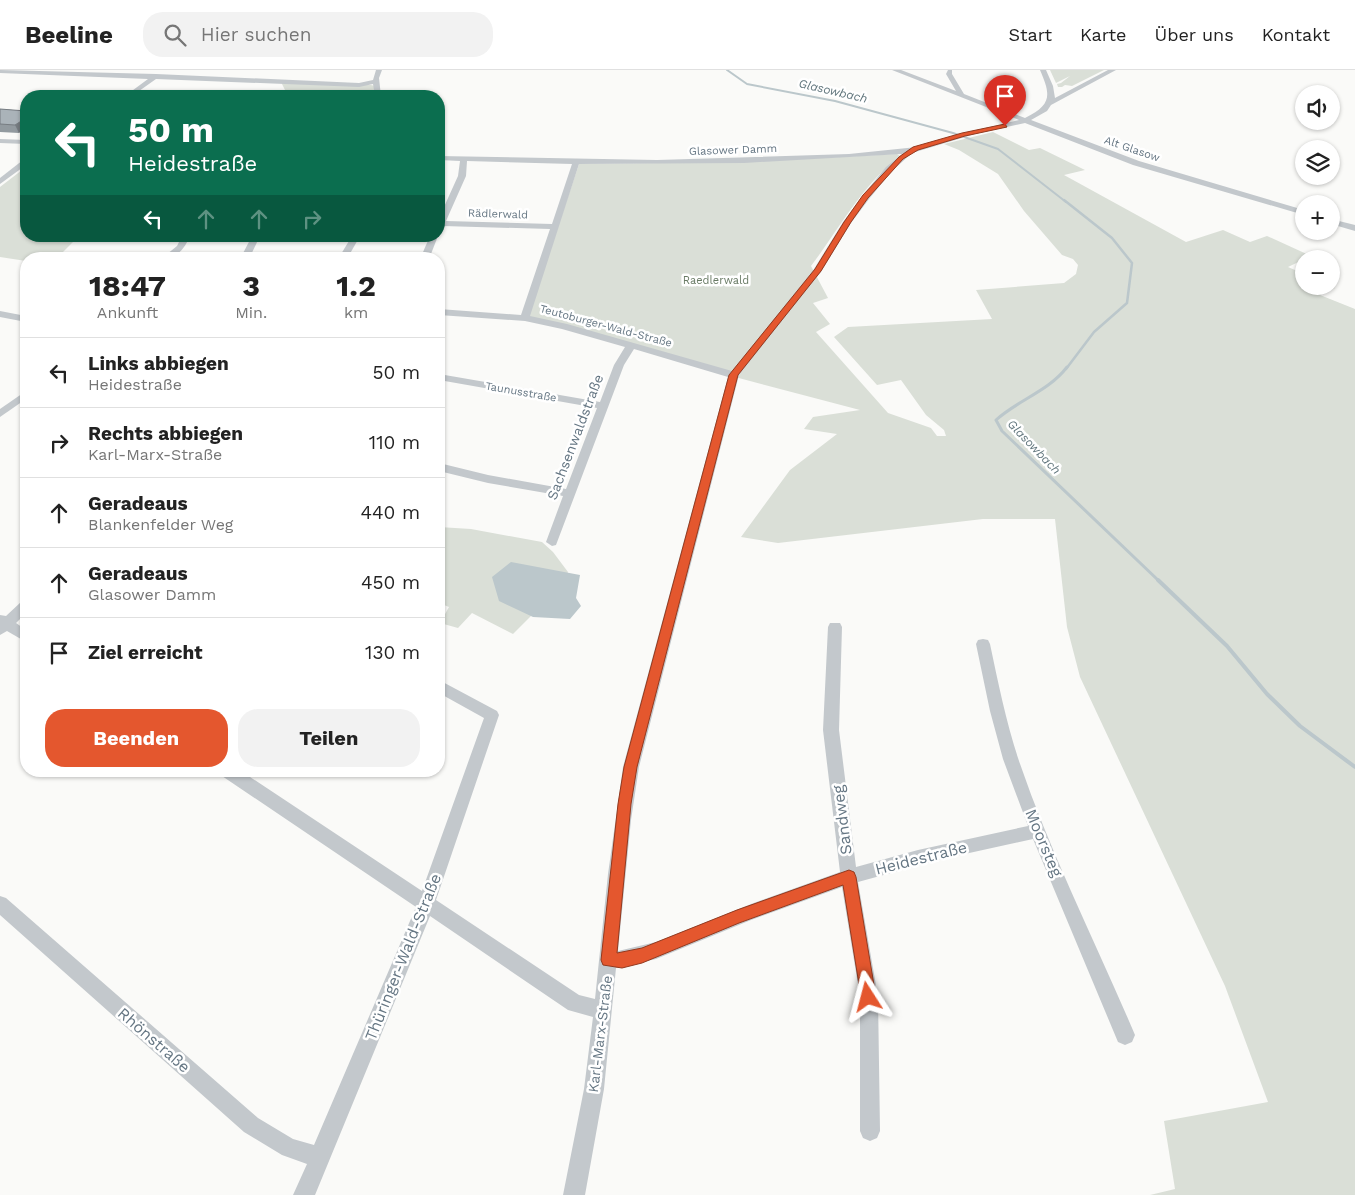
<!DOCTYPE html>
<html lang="de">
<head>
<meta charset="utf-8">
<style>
	:root { --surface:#fff; --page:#f2f2f2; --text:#222; --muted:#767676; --line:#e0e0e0; --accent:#e4572e }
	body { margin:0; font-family:"Work Sans",sans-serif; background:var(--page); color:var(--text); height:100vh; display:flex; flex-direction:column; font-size:19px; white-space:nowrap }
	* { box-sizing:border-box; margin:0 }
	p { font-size:16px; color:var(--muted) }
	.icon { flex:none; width:28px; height:28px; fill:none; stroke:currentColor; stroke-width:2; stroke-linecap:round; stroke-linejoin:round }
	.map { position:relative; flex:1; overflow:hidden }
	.details { position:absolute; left:20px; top:182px; width:425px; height:525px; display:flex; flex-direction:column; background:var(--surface); border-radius:20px; box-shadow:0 1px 4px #0004 }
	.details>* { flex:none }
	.banner { position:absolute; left:20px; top:20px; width:425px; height:152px; border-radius:20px; box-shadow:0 1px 4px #0004; background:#0b6e4f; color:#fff; overflow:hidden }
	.buttons { position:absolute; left:1295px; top:15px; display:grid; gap:10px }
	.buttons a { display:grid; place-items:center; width:45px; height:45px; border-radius:50%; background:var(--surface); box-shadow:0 1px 4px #0004; font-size:25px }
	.pin { position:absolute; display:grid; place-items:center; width:42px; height:42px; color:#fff; margin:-51px -21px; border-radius:50% 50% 50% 0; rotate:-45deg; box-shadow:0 0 5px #0007 }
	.pin .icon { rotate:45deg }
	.me { position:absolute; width:55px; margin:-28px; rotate:351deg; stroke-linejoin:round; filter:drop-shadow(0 0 4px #0008) }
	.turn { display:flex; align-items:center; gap:18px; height:105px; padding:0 25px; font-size:22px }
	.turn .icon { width:65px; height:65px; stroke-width:2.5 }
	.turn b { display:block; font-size:35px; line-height:42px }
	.lanes { display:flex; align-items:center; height:48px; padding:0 25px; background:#0003; justify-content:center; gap:25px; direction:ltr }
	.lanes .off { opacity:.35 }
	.eta { display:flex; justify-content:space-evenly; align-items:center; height:85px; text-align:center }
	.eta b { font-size:30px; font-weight:700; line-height:35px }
	.primary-button { display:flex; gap:10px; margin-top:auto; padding:10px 25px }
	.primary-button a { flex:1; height:58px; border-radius:20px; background:var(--accent); color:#fff; font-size:20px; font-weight:700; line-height:58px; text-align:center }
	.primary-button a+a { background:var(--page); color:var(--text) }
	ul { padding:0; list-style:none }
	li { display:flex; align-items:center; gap:15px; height:70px; padding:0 25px; border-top:1px solid var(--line) }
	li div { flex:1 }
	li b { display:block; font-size:19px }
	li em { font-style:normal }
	header { display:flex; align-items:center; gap:30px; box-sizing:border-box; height:70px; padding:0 25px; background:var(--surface); border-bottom:1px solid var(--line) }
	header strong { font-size:24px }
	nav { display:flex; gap:28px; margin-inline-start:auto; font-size:18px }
	.search { width:350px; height:45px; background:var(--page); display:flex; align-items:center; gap:12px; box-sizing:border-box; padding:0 18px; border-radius:20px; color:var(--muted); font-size:19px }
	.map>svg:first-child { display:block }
	.green { fill:#dadfd7 }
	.water { fill:#bbc7cb }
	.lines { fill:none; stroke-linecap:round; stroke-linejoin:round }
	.stream-far3 { stroke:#bbc7cb; stroke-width:2 }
	.stream-far2 { stroke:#bbc7cb; stroke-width:2.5 }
	.stream-far1 { stroke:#bbc7cb; stroke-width:3 }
	.stream { stroke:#bbc7cb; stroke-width:4 }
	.minor { fill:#c3c8cc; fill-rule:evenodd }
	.wall { fill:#929a9f }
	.shaded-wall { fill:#777d82 }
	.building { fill:#aab3b9; stroke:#777d82 }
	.route { fill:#e4572e; stroke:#94391e }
	.labels { text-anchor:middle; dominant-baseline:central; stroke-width:5; stroke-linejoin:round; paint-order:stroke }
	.far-street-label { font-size:11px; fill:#657683; stroke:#fff }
	.far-park-label { font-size:11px; fill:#687a64; stroke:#fff }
	.far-water-label { font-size:12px; font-style:italic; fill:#60757c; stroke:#fff }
	.street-label { font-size:14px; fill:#657683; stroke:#fff }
	.near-street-label { font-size:16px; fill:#657683; stroke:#fff }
</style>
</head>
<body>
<header>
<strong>Beeline</strong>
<div class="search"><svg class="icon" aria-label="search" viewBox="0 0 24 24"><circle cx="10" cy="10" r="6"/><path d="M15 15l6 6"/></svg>Hier suchen</div>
<nav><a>Start</a><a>Karte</a><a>Über uns</a><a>Kontakt</a></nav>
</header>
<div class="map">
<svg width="1355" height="1125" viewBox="0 0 1355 1125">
	<rect width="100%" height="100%" fill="#fafaf8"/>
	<g class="green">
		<polygon points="1050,0 1104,0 1072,16 1065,15 1062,17 1058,17 1057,14 1061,13 1070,6 1056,13"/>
		<polygon points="281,12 371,15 375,16 375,26 288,26"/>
		<path d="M993 62 1029 80 1040 78 1085 100 1064 105 1186 172 1223 160 1250 172 1267 166 1311 186 1288 197 1304 204V216H1330L1335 218 1320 225 1355 239V1125H1150L1175 1119 1164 1051 1268 1032 1225 916 1080 607 1067 557 1055 449H983L778 473 741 467 790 400 837 364 804 359 813 347 860 340 735 307 528 246 579 94 742 92 897 84 900 86C863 114 839 159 811 196L828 228 813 233 830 254 816 262 888 343 931 358 937 366H946L944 360 926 345 901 310 877 315 834 267 848 257 992 249 976 220 1064 213 1076 204 1078 195 1073 189 1062 185 1024 141 998 104 959 80 944 74Z"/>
		<polygon points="26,97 26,166 79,166 56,189 26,189 26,191 0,187 0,117"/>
		<polygon points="439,457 471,459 542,472 553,482 568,502 565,512 513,564 472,543 458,558 440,553 449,537 439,533"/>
	</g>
	<polygon class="water" points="511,492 580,505 576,528 581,536 570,549 533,547 499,531 492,507"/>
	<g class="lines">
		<polyline class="stream-far3" points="727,0 747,14 835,31 953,63 998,79 1066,132"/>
		<polyline class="stream-far2" points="1064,130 1112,168 1132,193 1127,233 1094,262 1066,299"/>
		<path class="stream-far1" d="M1067 297C1049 321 1018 330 996 350L1002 361 1159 511"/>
		<polyline class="stream" points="1158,510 1227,576 1267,624 1300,656 1355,697"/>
		<g class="minor">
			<polygon points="0,0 156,4 359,13 373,10 376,0 382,0 379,8 381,26 375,26 373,14 359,17 156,9 132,26 125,26 148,9 0,3"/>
			<path d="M892 0H901L956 21 946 4 948 0H952V4L964 24 1025 48C1052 35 1051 25 1040 0H1046L1053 16 1055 28 1108 0H1116L1051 35 1047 41 1031 50 1139 91 1304 140V145L1133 95 1025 53 975 64 912 83 892 101 869 129 851 153 821 202 739 305 639 697 631 750 618 881 656 872 751 834 840 802 823 660 828 557 830 553H840L842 557 839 660 856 797 918 780 1028 756 1003 689 990 641 976 574 978 570 983 569 988 570 990 574C998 612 1006 651 1018 688 1050 783 1096 873 1135 965L1132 972 1125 975 1118 972 1033 769 942 789 858 812 878 927 880 1061 877 1068 870 1071 863 1068 860 1061V927L842 817 751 850 656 889 616 898 604 1019 585 1125H563L584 1019 593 947 568 940 430 846 315 1125H293L307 1094 282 1085 244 1062 0 845V826L6 828 258 1048 293 1069 314 1075 416 837 222 706 220 701H241L422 821 484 648 439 623V610L497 641 499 645 436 830 579 925 595 929 608 804 623 697 728 307 634 279 624 295 556 475 552 476 546 472 563 426 488 413 439 401V393L488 405 566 419 597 338 439 310V304L600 332 614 295 625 277 562 259 525 251 439 245V239L521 245 550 159 443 156 439 158V148L458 106 460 91 439 90V86L657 90 849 84 917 77 964 63 1019 50ZM902 84 886 97 863 125 843 152 814 199 732 301 567 254 530 246 579 94 744 93ZM467 91 572 94 552 154 446 151 466 106Z"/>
			<polygon points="0,69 26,70 26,74 0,73"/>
			<polygon points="23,90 26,90 26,95 0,114 0,108"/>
			<polygon points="1331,149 1355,155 1355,161 1331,154"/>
			<path d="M182 166H190C184 180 176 189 161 189L177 176Z"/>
			<polygon points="252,166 260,166 249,189 240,189"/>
			<polygon points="352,166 360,166 347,189 338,189"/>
			<polygon points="430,166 438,166 429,189 420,189"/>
			<polygon points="0,241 26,246 26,252 0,247"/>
			<polygon points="26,321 26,329 0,347 0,339"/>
			<polygon points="26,530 26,543 16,553 26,560 26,572 7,561 0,565 0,545 6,546 21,532"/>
		</g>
	</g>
	<polygon class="wall" points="0,39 26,41 19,63 0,62"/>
	<polygon class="shaded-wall" points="26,48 26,58 19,63 15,55"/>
	<polygon class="building" points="0,39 26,41 26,48 15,55 0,54"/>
	<polygon class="route" points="1005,54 1007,57 965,66 918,80 903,89 868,128 851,152 821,201 738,305 637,697 631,734 617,883 642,878 737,840 849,800 854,802 856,807 876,927 874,932 868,935 863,932 861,927 843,815 739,853 642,893 622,898 603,895 601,890 618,734 624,697 729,305 815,199 844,152 863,125 899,87 913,77 962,63"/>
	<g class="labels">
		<g class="far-street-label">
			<text transform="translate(1132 79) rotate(19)">Alt Glasow</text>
			<text transform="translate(733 80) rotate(-2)">Glasower Damm</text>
			<text transform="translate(498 144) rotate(2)">Rädlerwald</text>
			<text transform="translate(606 256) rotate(15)">Teutoburger-Wald-Straße</text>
			<text transform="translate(521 322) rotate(10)">Taunusstraße</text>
		</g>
		<g class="far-park-label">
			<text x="716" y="210">Raedlerwald</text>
		</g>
		<g class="far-water-label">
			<text transform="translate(833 21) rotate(13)">Glasowbach</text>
			<text transform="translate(1034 377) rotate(46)">Glasowbach</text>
		</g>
		<g class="street-label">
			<text transform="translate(575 367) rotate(-69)">Sachsenwaldstraße</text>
			<text transform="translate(600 964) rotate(-83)">Karl-Marx-Straße</text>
		</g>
		<g class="near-street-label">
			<text transform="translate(842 750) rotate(-97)">Sandweg</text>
			<text transform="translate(1044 773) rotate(67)">Moorsteg</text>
			<text transform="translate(921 788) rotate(-14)">Heidestraße</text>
			<text transform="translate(403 887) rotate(-68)">Thüringer-Wald-Straße</text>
			<text transform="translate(154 970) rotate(41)">Rhönstraße</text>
		</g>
	</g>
</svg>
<div class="buttons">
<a><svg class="icon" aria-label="sound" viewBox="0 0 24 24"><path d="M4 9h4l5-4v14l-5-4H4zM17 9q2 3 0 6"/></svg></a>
<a><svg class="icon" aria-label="layers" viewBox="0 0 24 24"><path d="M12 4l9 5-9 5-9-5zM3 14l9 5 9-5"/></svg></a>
<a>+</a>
<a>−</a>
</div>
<div class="pin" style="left:1005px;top:56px;background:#d93025"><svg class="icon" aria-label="arrive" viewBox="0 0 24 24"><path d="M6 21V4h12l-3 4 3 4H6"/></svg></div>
<svg class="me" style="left:868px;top:927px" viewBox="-20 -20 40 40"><path d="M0-17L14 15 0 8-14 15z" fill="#e4572e" stroke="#fff" stroke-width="4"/></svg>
<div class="banner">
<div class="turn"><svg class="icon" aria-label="left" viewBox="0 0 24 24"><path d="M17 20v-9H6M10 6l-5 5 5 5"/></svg><div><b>50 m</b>Heidestraße</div></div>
<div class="lanes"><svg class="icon" aria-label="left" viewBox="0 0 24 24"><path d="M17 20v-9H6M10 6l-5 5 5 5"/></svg><svg class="icon off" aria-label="ahead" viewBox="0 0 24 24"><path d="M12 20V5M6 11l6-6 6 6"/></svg><svg class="icon off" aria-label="ahead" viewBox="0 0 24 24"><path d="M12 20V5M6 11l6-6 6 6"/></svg><svg class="icon off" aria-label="right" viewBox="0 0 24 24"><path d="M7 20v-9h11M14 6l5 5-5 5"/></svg></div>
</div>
<section class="details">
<div class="eta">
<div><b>18:47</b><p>Ankunft</p></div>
<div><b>3</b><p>Min.</p></div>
<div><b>1.2</b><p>km</p></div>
</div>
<ul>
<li><svg class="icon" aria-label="left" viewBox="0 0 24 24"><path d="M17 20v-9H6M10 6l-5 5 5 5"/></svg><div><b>Links abbiegen</b><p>Heidestraße</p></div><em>50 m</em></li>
<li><svg class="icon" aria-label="right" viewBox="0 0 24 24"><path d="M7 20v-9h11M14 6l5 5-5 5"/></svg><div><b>Rechts abbiegen</b><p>Karl-Marx-Straße</p></div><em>110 m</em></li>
<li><svg class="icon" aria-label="ahead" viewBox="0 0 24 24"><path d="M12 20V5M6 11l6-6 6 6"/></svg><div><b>Geradeaus</b><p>Blankenfelder Weg</p></div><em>440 m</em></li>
<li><svg class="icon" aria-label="ahead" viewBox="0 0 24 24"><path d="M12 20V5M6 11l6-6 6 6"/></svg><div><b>Geradeaus</b><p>Glasower Damm</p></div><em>450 m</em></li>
<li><svg class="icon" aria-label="arrive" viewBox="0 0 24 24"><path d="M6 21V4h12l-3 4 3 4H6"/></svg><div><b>Ziel erreicht</b></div><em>130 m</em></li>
</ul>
<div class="primary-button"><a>Beenden</a><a>Teilen</a></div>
</section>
</div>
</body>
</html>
